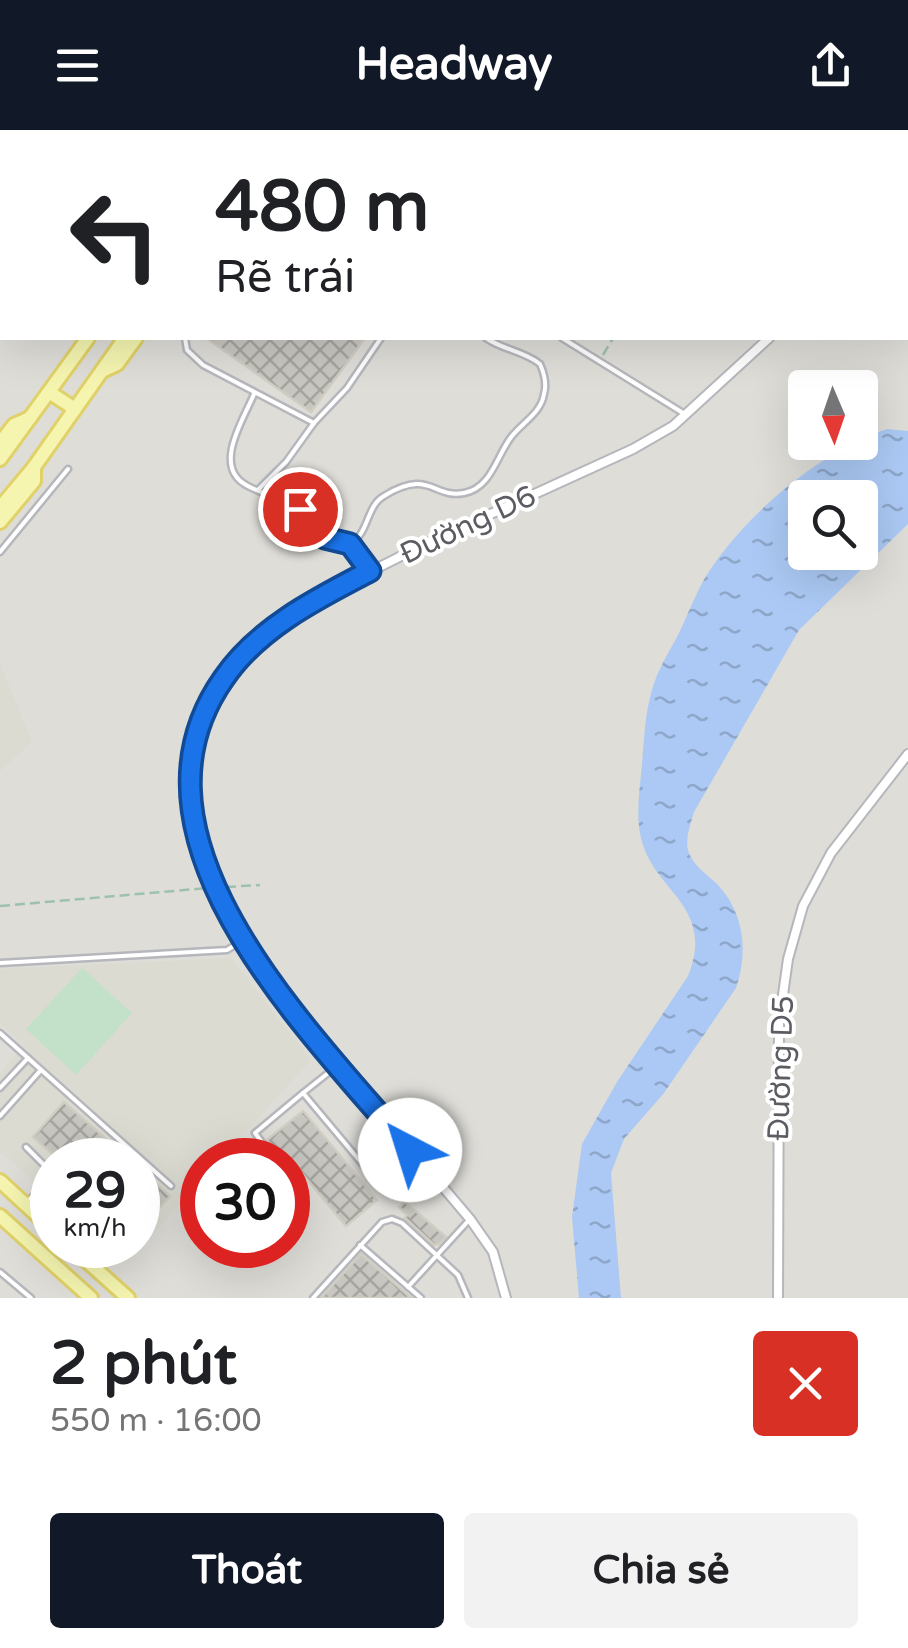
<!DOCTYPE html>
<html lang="vi">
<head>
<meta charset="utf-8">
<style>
	:root { --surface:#fff; --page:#f2f2f2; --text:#202124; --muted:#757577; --accent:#111827 }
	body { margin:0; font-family:"Varela Round",sans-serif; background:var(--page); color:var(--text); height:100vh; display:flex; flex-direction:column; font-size:38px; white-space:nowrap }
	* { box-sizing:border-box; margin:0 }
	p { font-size:32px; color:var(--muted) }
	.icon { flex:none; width:55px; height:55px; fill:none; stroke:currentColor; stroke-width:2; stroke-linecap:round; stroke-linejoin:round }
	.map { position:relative; height:1168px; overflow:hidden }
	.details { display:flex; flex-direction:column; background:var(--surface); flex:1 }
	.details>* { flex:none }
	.guide { position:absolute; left:0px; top:0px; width:910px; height:210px; box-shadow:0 10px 40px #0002; background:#fff; color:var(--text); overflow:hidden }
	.needle { width:65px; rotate:178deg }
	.buttons { position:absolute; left:788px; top:240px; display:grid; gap:20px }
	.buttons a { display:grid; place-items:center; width:90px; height:90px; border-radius:10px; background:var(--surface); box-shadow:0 10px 40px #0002; font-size:50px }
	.speed { position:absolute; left:30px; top:1008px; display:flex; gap:20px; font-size:50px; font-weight:700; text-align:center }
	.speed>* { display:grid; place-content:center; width:130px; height:130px; border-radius:50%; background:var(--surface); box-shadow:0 10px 40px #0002; line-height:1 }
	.speed small { font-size:25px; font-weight:400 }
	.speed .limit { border:15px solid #d22; background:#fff; color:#111 }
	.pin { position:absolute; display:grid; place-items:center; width:85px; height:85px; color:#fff; margin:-42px; border:5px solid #fff; border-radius:50%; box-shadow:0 2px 10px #0007 }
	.me { position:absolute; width:110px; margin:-55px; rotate:320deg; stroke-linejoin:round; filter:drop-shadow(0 0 8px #0008) }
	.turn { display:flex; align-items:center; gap:35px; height:210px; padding:0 50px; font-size:45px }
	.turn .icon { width:130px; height:130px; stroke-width:2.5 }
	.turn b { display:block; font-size:70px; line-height:85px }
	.round { display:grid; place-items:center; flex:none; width:105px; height:105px; border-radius:10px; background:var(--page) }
	.overview { display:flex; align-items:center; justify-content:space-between; height:170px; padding:0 50px }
	h1 { font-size:60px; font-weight:700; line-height:75px }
	.primary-button { display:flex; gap:20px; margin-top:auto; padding:20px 50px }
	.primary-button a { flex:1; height:115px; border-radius:10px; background:var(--accent); color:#fff; font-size:40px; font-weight:700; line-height:115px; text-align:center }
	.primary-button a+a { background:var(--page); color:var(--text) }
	header { display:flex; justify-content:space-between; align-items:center; height:130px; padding:0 50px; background:var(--accent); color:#fff; font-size:45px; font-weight:700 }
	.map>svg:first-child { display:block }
	.industrial { fill:#deddd8; fill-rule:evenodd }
	.education { fill:#dcdbd2 }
	.pitch { fill:#c3e1c8 }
	.water { fill:url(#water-ripples); fill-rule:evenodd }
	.building { fill:url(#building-cross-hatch); stroke:#d0cec3; stroke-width:2.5 }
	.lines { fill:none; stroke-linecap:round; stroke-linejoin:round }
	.lane-casing { stroke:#b6b7bc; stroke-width:9 }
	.street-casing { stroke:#b6b7bc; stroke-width:12 }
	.primary-casing { stroke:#e0d169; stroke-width:18 }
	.path { stroke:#9dc1ad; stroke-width:2.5; stroke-dasharray:10 5; stroke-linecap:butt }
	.lane { stroke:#fff; stroke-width:4 }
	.street { stroke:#fff; stroke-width:8 }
	.primary { stroke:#f5f5b0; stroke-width:12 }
	.route-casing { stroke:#114b97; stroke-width:25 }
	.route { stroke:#1a73e8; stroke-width:18 }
	.labels { text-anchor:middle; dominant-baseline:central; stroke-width:8; stroke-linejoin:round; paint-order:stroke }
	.street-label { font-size:30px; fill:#5c5d62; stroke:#fff }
</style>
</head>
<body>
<header><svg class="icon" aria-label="menu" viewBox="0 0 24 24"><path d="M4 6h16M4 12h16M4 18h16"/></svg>Headway<svg class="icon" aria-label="share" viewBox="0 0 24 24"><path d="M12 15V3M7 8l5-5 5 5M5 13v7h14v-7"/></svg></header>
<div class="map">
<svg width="908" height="1168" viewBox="0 0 908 1168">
	<defs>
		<pattern id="water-ripples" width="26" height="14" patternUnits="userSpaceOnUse" patternTransform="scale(2.5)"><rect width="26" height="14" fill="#abc9f4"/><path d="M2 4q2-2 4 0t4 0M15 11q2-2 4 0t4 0" fill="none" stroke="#8ea6c9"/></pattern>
		<pattern id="building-cross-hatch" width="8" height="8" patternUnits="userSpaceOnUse" patternTransform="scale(2.5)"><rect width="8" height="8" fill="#c8c6c0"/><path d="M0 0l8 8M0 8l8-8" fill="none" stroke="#a6a49f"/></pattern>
	</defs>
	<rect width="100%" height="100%" fill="#ecece4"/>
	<path class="industrial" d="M0 0H908V1168H0ZM2 2H908V208H2ZM805 258H860V312H805ZM805 368H860V422H805ZM52 1030H138V1115H52ZM202 1030H288V1115H202Z"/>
	<g class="education">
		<polygon points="0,534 32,611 0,641"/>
		<polygon points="231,828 311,930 220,1030 202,1030 202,1049 127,1132 107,1115 138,1115 138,1030 52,1030 52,1067 0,1022 0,943 24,915 0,893 0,839"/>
	</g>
	<polygon class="pitch" points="82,838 132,883 76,945 26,899"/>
	<path class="water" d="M887 299 908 301V394L799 500 694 682C691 693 685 708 688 720 692 735 708 745 718 755 745 784 748 823 736 858L664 963 624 1009 611 1043 621 1168H579L572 1087 582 1014 617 952 688 846C717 773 650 762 640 703 636 681 640 657 642 635 644 611 645 583 652 560 657 541 669 522 678 505 688 485 696 462 708 443 748 382 821 321 887 299ZM805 368H860V422H805Z"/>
	<g class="building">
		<polygon points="206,208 365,208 311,282"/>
		<polygon points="64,972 130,1030 60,1030 33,1007"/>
		<polygon points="303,981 377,1070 346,1096 291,1030 281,1030 267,1010"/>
		<polygon points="138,1037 170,1066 138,1101"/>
		<polygon points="405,1072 446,1107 439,1114 434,1115 405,1088 407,1085 399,1077"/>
		<polygon points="361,1124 411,1168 321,1168"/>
	</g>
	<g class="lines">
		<defs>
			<g id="lane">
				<polyline points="103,0 107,2"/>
				<polyline points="424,0 428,2"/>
				<polyline points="147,2 149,0"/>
				<polyline points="317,2 319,0"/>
				<polyline points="348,2 349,0"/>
				<polyline points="381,2 382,0"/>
				<polyline points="395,2 396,0"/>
				<polyline points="0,200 2,200"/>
				<polyline points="185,208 187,220 203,235 314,293"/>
				<polyline points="562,208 683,283"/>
				<path d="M254 264C244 289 212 336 246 355 261 364 281 367 296 376 319 389 320 414 350 414 369 404 366 376 384 366 430 338 433 369 464 363 492 358 497 324 512 306 523 292 541 283 544 264 547 254 544 243 540 234 524 221 503 220 486 208"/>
				<polyline points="258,360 286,332 314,293 347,258 381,208"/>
				<polyline points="350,414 369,439"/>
				<polyline points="0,422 68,339"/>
				<polyline points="0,833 227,820 242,811"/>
				<polyline points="0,903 171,1056"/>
				<polyline points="337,936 303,963 370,1043 383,1041 410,1020"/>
				<polyline points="0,958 28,928"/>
				<polyline points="0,986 40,941"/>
				<polyline points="26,1017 52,1043"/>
				<polyline points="275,1030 255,1003 303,963"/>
				<polyline points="30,1069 52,1049"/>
				<polyline points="360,1115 421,1168"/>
				<polyline points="0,1142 31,1168"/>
				<polyline points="408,1157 470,1089"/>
				<polyline points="313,1168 382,1092 392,1089 402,1093 458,1145 468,1168"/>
			</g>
			<g id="street">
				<polyline points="843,0 845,2"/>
				<polyline points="908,64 908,65"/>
				<polyline points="506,1168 493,1122 470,1089 298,886 230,789 199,719 190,672 192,632 204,581 225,545 264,507 312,471 425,414 633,319 673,296 769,208"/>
				<polyline points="778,1168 779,893 788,829 803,776 831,723 908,624"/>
			</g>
			<g id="primary">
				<polyline points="228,2 230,0"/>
				<polyline points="272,2 274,0"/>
				<polyline points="102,241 117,234 136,208"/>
				<polyline points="49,262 75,279"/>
				<polyline points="0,313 14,295 30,288"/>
				<polyline points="0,329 88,208"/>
				<polyline points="0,378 34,337 125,208"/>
				<polyline points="0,392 34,351 34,337"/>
				<polyline points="0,1051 52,1099"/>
				<polyline points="0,1086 91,1168"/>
				<polyline points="69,1115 128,1168"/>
			</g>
		</defs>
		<use href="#lane" class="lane-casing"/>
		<use href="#street" class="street-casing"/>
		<use href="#primary" class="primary-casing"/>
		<g class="path">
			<polyline points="603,225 613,208"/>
			<polyline points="226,757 260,755"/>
			<polyline points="0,776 208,758"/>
		</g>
		<use href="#lane" class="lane"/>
		<use href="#street" class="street"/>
		<use href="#primary" class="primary"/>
	</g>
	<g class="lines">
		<defs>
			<path id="route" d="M300 379 325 408 350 414 370 441C318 468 258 498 224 548 110 709 313 904 410 1020"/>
		</defs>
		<use href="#route" class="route-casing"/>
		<use href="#route" class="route"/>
	</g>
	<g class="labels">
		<g class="street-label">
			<text transform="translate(468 395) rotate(-25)">Đường D6</text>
			<text transform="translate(781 938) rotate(-88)">Đường D5</text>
		</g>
	</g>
</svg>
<div class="buttons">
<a><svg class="needle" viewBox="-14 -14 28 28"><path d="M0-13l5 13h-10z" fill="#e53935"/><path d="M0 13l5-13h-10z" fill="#757577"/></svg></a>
<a><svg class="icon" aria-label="search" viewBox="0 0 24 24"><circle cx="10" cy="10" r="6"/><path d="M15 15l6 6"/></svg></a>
</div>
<div class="speed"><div>29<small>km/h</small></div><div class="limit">30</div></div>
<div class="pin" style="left:300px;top:379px;background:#d93025"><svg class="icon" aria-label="arrive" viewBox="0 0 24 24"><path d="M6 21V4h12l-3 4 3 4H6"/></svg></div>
<svg class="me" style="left:410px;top:1020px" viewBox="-20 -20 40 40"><circle r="19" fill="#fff"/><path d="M0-13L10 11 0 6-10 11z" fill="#1a73e8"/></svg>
<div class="guide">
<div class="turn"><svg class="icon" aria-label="left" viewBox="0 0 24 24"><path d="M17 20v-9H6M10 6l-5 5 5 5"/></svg><div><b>480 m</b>Rẽ trái</div></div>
</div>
</div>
<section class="details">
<div class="overview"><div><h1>2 phút</h1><p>550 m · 16:00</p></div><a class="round" style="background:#d93025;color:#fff"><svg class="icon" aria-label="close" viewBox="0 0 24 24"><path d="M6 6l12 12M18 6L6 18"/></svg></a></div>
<div class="primary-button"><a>Thoát</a><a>Chia sẻ</a></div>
</section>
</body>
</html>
